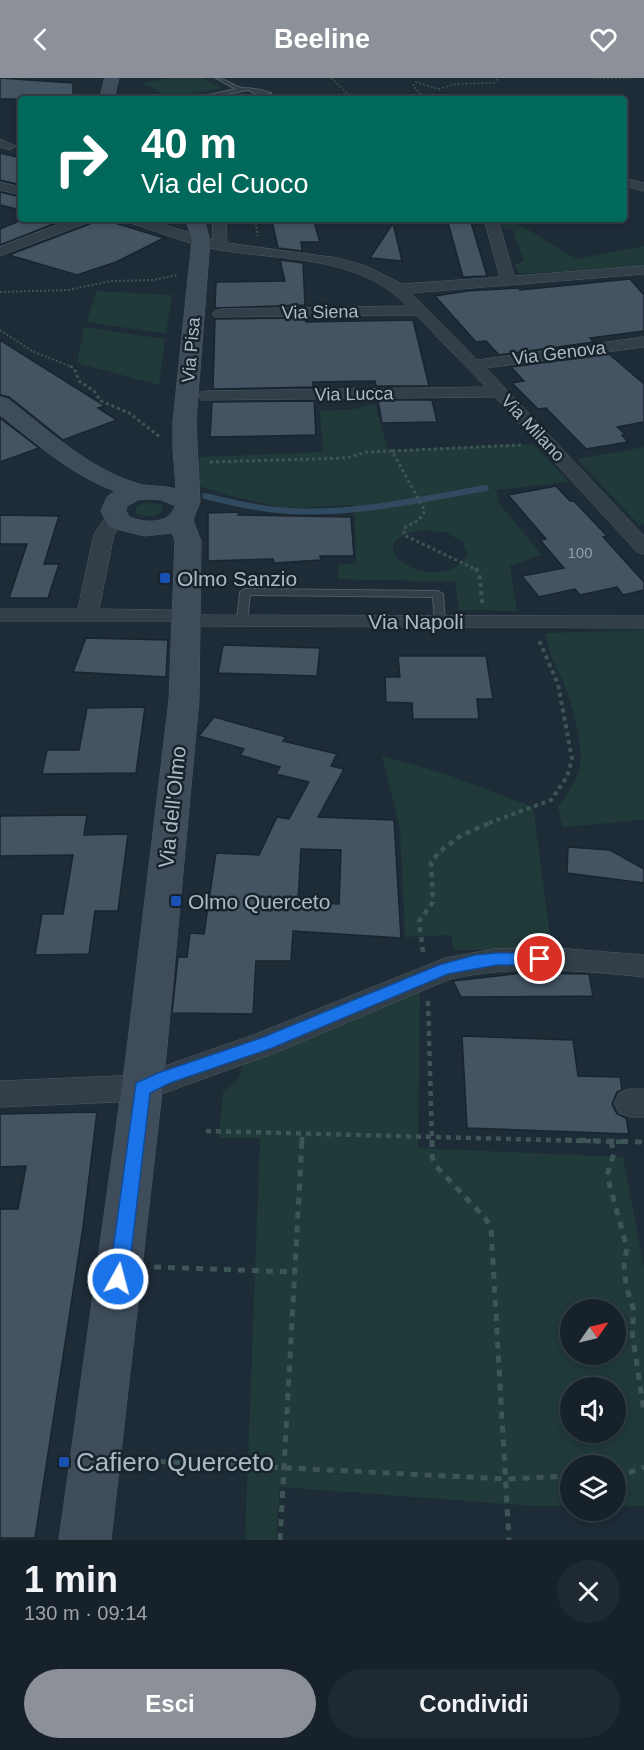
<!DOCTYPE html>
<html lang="it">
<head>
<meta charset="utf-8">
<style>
	:root { --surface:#16212a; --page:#1f2932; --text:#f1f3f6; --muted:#9ea3a8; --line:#353e47; --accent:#8c9099 }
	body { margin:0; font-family:Arial,sans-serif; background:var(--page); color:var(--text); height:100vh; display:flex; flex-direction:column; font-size:22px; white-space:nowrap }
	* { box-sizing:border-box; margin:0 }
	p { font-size:20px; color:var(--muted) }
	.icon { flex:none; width:33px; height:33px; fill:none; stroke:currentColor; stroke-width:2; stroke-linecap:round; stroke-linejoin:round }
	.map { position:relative; height:1462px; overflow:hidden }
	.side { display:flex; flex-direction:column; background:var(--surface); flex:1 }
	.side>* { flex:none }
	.guide { position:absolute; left:18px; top:18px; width:609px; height:126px; border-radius:6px; box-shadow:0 3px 9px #0003,0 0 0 2px var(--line); background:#00695c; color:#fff; overflow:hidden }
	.needle { width:39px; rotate:56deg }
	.buttons { position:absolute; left:560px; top:1221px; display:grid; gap:12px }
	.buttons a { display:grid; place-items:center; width:66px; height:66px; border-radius:50%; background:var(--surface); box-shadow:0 3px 9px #0003,0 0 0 2px var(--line); font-size:30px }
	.pin { position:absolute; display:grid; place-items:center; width:51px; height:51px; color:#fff; margin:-26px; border:3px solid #fff; border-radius:50%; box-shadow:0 2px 6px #0007 }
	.me { position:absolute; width:66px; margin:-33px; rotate:7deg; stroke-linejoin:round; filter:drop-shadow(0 0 4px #0008) }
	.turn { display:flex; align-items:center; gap:21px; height:126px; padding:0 24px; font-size:27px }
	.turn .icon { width:78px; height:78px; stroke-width:2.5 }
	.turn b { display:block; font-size:42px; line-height:51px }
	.round { display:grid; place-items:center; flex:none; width:63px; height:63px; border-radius:32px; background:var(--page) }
	.head { display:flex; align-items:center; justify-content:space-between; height:102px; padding:0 24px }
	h1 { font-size:36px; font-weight:700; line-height:45px }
	.button { display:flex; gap:12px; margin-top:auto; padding:12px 24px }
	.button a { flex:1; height:69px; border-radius:36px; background:var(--accent); color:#fff; font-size:24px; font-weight:700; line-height:69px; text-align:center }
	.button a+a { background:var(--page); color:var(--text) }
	header { display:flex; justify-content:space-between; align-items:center; height:78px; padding:0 24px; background:var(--accent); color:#fff; font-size:27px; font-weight:700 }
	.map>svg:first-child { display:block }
	.green { fill:#203939; fill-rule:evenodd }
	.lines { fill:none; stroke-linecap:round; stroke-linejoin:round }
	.stream { stroke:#304a60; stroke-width:6 }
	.building { fill:#445462; stroke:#19252e; stroke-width:1.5; fill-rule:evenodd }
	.lane-casing { stroke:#4f5b66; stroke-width:2 }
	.street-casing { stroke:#4f5b66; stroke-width:1 }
	.secondary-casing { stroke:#4f5b66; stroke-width:1 }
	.path-far5 { stroke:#3e5555; stroke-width:1.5; stroke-dasharray:2 2; stroke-linecap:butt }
	.path-far4 { stroke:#3e5555; stroke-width:2; stroke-dasharray:2 2; stroke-linecap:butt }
	.path-far3 { stroke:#3e5555; stroke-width:3; stroke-dasharray:3 3; stroke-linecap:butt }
	.path-far2 { stroke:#3e5555; stroke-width:4; stroke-dasharray:4 4; stroke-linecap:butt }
	.path-far1 { stroke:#3e5555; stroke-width:4.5; stroke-dasharray:5 5; stroke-linecap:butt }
	.path { stroke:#3e5555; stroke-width:5; stroke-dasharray:7 7; stroke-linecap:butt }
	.lane { fill:#323e48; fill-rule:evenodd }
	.street { fill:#323e48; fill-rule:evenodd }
	.secondary { fill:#3f4d5b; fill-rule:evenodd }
	.route { fill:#1a73e8; stroke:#114b97; stroke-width:1.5 }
	.transit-dot { fill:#1a4fb4; stroke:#18232c; stroke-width:2 }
	.labels { text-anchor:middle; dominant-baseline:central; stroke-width:5; stroke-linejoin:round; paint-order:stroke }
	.far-number-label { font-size:15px; fill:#929fac }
	.far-street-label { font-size:18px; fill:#acb8c5; stroke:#18232c }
	.poi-label { font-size:21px; fill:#acb8c5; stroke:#18232c; text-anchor:start }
	.street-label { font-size:21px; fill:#acb8c5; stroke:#18232c }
	.near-poi-label { font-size:26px; fill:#acb8c5; stroke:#18232c; text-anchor:start }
</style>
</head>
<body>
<header><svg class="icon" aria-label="back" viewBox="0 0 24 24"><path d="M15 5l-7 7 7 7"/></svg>Beeline<svg class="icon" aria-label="heart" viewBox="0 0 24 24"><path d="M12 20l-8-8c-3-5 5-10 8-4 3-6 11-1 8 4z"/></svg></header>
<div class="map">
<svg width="644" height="1462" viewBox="0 0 644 1462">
	<rect width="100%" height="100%" fill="#1e2c38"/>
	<g class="green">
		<polygon points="170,0 202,0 222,10 171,20 158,13 161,11 156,12 143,5"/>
		<polygon points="504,144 516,144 576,181 644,168 644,188 519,196 515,186 524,183 513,152 501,149 501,146"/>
		<polygon points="96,213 172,217 166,256 87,244"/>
		<polygon points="84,249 165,261 159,307 77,285"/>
		<path d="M375 326 388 372 533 366 569 404 497 412 498 424 542 477 510 488 517 533 459 532 455 504 338 501V487L356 485 354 427 284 430 230 418 196 407 199 379 323 374 320 333 355 331ZM425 452 447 455 463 464 467 477C440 523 344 463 425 452Z"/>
		<polygon points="644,369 644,446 640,448 577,381"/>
		<polygon points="149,424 162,427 162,434 151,439 135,436 136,428"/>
		<path d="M644 552V742L563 749 558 729C565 718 576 705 579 693 586 669 570 621 561 598 554 584 546 570 546 555Z"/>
		<polygon points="382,678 446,696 533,729 552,872 453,872 451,857 405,859 400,751"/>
		<path d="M420 911 418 1070 623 1079 644 1189V1428H615V1388H570V1428H535L280 1409 276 1462H245L260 1060H219L223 1015 239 1000 243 986ZM570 1232H615V1276H570ZM570 1310H615V1354H570Z"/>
	</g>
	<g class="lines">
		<path class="stream" d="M205 418C229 424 253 430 277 432 347 439 417 422 486 410"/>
	</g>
	<g class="building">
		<polygon points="0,0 73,5 73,21 0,21"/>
		<polygon points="0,75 21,80 21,107 0,102"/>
		<polygon points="0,114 21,119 21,132 0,127"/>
		<polygon points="24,141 66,141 0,167 0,151"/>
		<polygon points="93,141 102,141 164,160 116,184 77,197 9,177 90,146"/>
		<polygon points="313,141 320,164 301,164 302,173 278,170 272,143"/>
		<polygon points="447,141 470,141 487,198 463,199"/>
		<polygon points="393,145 402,183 370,180"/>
		<polygon points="280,182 303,185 305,227 215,230 216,204 285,203"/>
		<polygon points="630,201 644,217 644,253 590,260 594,264 499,277 486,263 476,264 435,218 467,213 518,210 520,212"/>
		<polygon points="306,240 306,244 413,242 429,308 376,308 375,303 313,304 313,309 213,311 215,241"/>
		<polygon points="0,262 105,328 98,330 117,342 63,362 9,319 0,317"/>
		<polygon points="609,276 644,306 644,344 617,349 625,356 622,357 628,364 586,371 546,330 538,331 512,305 524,303 511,289"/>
		<polygon points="378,322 432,322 437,344 382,345"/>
		<polygon points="314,323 316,357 210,359 212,324"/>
		<polygon points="0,340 39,370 0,384"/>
		<polygon points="556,408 570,423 574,423 607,458 603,459 644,504 644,512 623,517 617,509 580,517 575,511 539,519 522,498 564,490 540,462 546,461 508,417"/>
		<polygon points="239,434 238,437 351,439 354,478 320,478 321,482 274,485 273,481 208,483 208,435"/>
		<polygon points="0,437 59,438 44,486 59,486 48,520 9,520 27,466 0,466"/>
		<polygon points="86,560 168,562 166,599 73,594"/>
		<polygon points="223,567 320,570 317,598 218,595"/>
		<polygon points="398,578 486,578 493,621 477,621 479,641 413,641 412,625 386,624 385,599 400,599"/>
		<polygon points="145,629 136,695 42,696 47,672 79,672 87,630"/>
		<path d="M214 639 286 659 283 663 337 676 331 688 344 691 318 739 394 742 401 860 293 853 291 883H256L253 936 172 935 178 879H187L190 855 204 856 216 775 259 777 277 739 289 741 309 704 276 696 280 689 240 677 244 671 199 658ZM301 771 341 772 339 826 298 824Z"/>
		<polygon points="87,737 84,757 128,756 118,833 95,833 89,876 35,877 42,836 63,836 73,777 0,778 0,738"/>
		<polygon points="568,769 610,772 644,791 644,805 567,795"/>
		<polygon points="522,895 589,896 593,918 461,919 453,903"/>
		<polygon points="462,958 573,962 578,998 620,999 622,1012 617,1014 612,1026 617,1036 626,1040 629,1056 467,1050"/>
		<polygon points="97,1034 83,1149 35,1460 0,1460 0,1131 18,1131 26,1088 0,1089 0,1036"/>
	</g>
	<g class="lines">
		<defs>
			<g id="lane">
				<path d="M216 0C226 0 233 9 243 10 252 10 262 12 271 15L258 17 248 12 202 21H191L236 11Z"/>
				<polygon points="245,511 438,513 443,516 445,544 440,547 435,544 433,519 250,517 247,542 242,545 237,542 240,514"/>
			</g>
			<g id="street">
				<polygon points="0,61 16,68 10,72 0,69"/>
				<polygon points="624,100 644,105 644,113 624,108"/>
				<polygon points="0,104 21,109 21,117 0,112"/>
				<polygon points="72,141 91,141 89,144 0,178 0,169"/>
				<path d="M125 141H146L213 162 212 141H226L227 165 338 180 366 188 402 206 500 199 484 141H498L514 198 644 188V196L411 215 477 282 644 259V269L486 290 644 458V476L637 474 495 319 201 322 199 318 201 314 207 313 486 309 416 237 215 239 212 236 215 233 220 231 407 228C358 177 285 183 220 172 189 167 158 153 127 144Z"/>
				<polygon points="115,434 122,436 125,440 114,456 99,531 170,532 178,533 180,537 644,538 644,550 187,548 179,547 177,543 0,543 0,531 78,531 94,456 108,436"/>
				<path d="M544 869 644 877V899C579 892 514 887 450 901L277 974 142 1023 0 1029V1003L139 997 256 956 445 880 494 871Z"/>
				<polygon points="630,1011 644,1011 644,1039 630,1039 619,1035 614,1025 619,1015"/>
			</g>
			<g id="secondary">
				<polygon points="105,0 119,0 114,21 100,21"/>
				<path d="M186 141H204L210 163 196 343 200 424 193 442 201 463 199 622 166 979 111 1462H59L126 979 169 622 175 463 172 455 144 458 109 449 101 433 107 419 115 413C71 397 36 365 0 337V319L8 321C48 352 90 392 139 406 151 409 164 407 176 411L173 370V343L192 163ZM149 421 162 422 175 428C170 447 144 445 129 439L126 433 127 428 138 422Z"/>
			</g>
		</defs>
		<use href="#lane" class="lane-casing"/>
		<use href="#street" class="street-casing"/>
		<use href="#secondary" class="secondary-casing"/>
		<g class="path-far5">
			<polyline points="331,0 347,15 358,21"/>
			<polyline points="595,0 630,0"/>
			<polyline points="389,21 421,16 413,8 416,4 439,11 455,6 494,5 499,0"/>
		</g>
		<g class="path-far4">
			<polyline points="255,141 258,158"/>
			<polyline points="0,214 68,212 111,203 153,202 177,197"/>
			<polyline points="0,252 32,273 74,290"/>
		</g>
		<g class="path-far3">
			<polyline points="70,288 74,290 79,303 94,313 101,323 129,335 160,359"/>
			<polyline points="392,373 521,367"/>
			<polyline points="210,384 346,380 367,374 392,373 425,433 419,442 404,450 404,457 477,492"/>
		</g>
		<g class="path-far2">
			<polyline points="476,490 480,500 482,525"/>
			<polyline points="489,745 551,722 567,699 572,681 558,606 539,562"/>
		</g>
		<g class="path-far1">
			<polyline points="423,874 419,843 433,824 431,785 439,774 462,757 492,744"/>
			<polyline points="428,923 432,1064"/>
			<polyline points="206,1053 625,1064"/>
			<polyline points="302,1064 302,1055"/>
		</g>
		<g class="path">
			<polyline points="432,1062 432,1079 435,1087 485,1140 491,1150 509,1462"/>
			<polyline points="565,1062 644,1064"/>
			<polyline points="611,1063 614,1075 607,1097 627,1170 624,1186 626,1208 634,1233 632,1253 644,1334"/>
			<polyline points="154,1189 295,1194"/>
			<polyline points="131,1382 506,1401 570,1398"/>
			<polyline points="615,1396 626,1396 644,1389"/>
			<polyline points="280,1462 302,1062"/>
		</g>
		<use href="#lane" class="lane"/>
		<use href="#street" class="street"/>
		<use href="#secondary" class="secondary"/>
	</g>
	<polygon class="route" points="497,875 540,875 546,877 548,881 546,885 540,887 497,887 448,896 272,970 170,1005 150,1015 128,1201 125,1207 118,1210 112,1207 109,1201 136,1005 158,995 261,960 439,887 475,877"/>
	<g class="transit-dot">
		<rect x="159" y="494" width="12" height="12" rx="3"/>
		<rect x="170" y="817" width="12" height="12" rx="3"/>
		<rect x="58" y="1378" width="12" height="12" rx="3"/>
	</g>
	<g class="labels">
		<g class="far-number-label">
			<text x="580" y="474">100</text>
		</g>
		<g class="far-street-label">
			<text transform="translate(320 234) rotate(-1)">Via Siena</text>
			<text transform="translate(191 272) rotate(-85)">Via Pisa</text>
			<text transform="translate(559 275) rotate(-7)">Via Genova</text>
			<text transform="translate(354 316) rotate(-1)">Via Lucca</text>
			<text transform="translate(533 350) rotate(47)">Via Milano</text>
		</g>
		<g class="poi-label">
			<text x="177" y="500">Olmo Sanzio</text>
			<text x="188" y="823">Olmo Querceto</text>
		</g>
		<g class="street-label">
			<text x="416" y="543">Via Napoli</text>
			<text transform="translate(172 729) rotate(-84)">Via dell'Olmo</text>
		</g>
		<g class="near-poi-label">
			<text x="76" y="1384">Cafiero Querceto</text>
		</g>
	</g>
</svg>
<div class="buttons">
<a><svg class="needle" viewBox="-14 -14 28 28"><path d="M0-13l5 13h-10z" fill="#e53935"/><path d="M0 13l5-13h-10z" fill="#9ea3a8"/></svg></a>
<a><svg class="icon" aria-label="sound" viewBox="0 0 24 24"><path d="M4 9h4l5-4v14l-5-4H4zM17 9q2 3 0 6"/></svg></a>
<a><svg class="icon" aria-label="layers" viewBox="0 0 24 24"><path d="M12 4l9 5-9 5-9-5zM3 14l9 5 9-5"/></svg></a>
</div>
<div class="pin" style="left:540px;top:881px;background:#d93025"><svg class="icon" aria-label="arrive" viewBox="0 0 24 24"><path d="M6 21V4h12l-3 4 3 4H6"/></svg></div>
<svg class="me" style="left:118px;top:1201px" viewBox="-20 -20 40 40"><circle r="17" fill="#1a73e8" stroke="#fff" stroke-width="3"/><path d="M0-11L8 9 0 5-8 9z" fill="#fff"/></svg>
<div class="guide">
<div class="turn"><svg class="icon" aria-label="right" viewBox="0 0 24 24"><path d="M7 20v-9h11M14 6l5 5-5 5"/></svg><div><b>40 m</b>Via del Cuoco</div></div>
</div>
</div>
<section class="side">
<div class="head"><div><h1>1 min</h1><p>130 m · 09:14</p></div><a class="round"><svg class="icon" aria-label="close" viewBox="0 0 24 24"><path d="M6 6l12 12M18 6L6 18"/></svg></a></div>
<div class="button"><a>Esci</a><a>Condividi</a></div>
</section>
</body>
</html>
